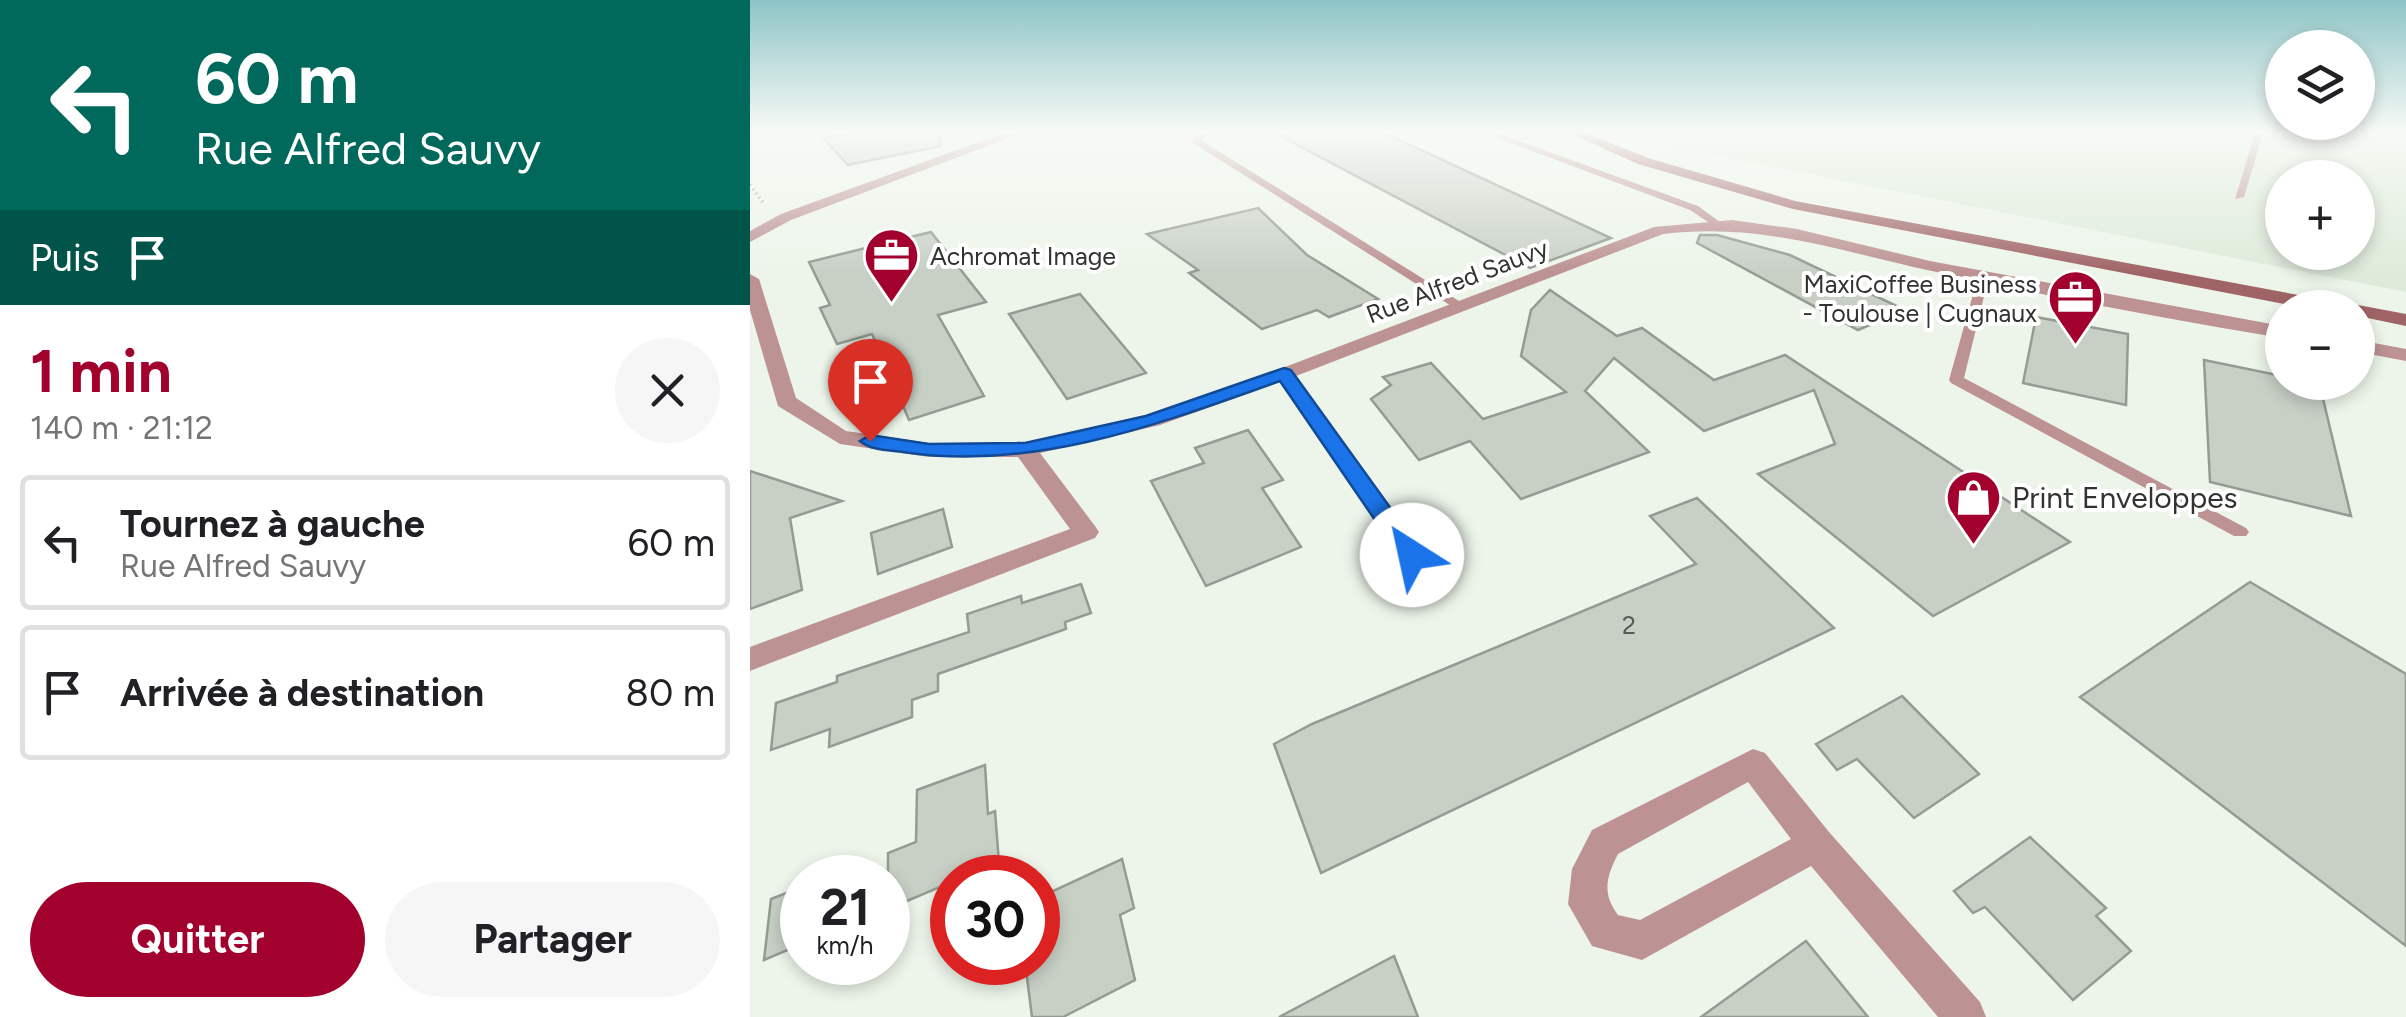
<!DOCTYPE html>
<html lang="fr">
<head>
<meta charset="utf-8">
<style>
	:root { --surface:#fff; --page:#f6f6f6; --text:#202124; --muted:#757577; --line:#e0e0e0; --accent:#a2012d }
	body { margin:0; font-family:Figtree,sans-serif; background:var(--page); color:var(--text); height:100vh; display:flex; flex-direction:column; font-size:38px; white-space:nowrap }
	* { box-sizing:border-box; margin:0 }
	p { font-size:32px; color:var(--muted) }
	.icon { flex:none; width:55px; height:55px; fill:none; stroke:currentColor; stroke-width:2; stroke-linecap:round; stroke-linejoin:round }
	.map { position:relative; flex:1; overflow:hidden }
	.side { display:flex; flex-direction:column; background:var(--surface); width:750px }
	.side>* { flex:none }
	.hud { background:#00695c; color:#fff; overflow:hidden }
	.buttons { position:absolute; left:1515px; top:30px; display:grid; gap:20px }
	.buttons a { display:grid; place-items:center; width:110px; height:110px; border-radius:50%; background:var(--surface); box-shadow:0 5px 15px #0003; font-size:50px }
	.speed { position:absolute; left:30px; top:855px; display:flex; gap:20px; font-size:50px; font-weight:700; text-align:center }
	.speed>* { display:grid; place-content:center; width:130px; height:130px; border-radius:50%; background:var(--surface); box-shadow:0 5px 15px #0003; line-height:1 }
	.speed small { font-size:25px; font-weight:400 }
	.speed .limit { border:15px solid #d22; background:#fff; color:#111 }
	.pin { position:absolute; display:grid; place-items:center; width:85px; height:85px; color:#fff; margin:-102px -42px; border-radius:50% 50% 50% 0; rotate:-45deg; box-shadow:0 0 10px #0007 }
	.pin .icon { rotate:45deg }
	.me { position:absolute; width:110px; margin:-55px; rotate:325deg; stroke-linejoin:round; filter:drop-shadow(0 0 8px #0008) }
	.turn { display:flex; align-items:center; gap:35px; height:210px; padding:0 30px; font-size:45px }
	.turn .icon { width:130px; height:130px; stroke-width:2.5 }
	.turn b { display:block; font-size:70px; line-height:85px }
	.then { display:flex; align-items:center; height:95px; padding:0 30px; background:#0003; gap:20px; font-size:38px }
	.round { display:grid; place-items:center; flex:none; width:105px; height:105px; border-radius:52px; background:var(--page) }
	.head { display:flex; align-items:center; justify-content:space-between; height:170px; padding:0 30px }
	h1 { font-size:60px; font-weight:700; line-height:75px; color:var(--accent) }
	.primary-button { display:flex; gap:20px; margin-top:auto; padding:20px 30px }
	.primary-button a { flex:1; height:115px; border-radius:60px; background:var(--accent); color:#fff; font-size:40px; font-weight:700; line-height:115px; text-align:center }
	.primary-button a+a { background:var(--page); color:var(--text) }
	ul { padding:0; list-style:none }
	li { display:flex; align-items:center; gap:30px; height:135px; margin:0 20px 15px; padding:0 10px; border:5px solid var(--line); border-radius:10px }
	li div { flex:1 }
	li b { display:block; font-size:38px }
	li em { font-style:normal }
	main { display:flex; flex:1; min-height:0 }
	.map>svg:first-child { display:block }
	.built { fill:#deebda; fill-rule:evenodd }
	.building { fill:#c8d0c6; stroke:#949b92; stroke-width:2.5 }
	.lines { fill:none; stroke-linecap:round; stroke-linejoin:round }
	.path { stroke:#868b84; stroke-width:4; stroke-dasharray:1 4; stroke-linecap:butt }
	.lane { fill:#bd9293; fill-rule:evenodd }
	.street { fill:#bd9293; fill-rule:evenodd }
	.secondary { fill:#a06466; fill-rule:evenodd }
	.route { fill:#1a73e8; stroke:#114b97; stroke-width:2.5 }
	.labels { text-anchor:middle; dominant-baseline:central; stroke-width:8; stroke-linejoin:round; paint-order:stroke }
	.far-poi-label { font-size:25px; fill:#30332f; stroke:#fff; text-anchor:start }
	.far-street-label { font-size:25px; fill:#30332f; stroke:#fff }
	.number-label { font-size:25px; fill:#565a55 }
	.poi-label { font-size:30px; fill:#30332f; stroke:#fff; text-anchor:start }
</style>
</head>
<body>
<main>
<section class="side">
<div class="hud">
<div class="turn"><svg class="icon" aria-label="left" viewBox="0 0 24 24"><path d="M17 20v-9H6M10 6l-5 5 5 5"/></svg><div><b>60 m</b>Rue Alfred Sauvy</div></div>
<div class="then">Puis<svg class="icon" aria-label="arrive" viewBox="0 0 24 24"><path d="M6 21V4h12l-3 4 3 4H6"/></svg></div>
</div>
<div class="head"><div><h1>1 min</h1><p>140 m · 21:12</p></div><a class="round"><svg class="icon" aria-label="close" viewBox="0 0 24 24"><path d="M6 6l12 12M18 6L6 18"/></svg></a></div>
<ul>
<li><svg class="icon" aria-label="left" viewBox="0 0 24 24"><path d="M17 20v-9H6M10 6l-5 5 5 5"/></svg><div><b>Tournez à gauche</b><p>Rue Alfred Sauvy</p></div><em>60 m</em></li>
<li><svg class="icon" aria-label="arrive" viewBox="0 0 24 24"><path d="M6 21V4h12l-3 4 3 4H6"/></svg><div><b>Arrivée à destination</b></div><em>80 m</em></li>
</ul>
<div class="primary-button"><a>Quitter</a><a>Partager</a></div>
</section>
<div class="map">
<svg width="1656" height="1017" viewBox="0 0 1656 1017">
	<rect width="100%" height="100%" fill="#edf5ea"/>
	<path class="built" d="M846 130H1656V292L852 133ZM1532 178H1608V252H1532Z"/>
	<g class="building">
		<polygon points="115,130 188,130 191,146 98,165 73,138"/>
		<polygon points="519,130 628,130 861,238 780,268"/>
		<polygon points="508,208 557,255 628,299 579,317 567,310 512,329 439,273 448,270 397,234"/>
		<polygon points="181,232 236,302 188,315 234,396 159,420 122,334 87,344 70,308 80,305 59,262"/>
		<polygon points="950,235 967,235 1040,255 1155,310 1108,330 947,243"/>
		<polygon points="800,290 867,336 892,328 964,380 1035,355 1320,542 1183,616 1008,474 1085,444 1064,390 954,431 864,358 835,391 899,452 771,499 720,441 669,460 621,399 641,385 633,377 681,363 733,419 816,392 771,356 781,310"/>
		<polygon points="330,294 396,373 317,399 259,314"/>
		<polygon points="1286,317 1378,334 1376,405 1273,383"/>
		<polygon points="1454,360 1532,376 1532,382 1569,382 1601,516 1460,482"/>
		<polygon points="498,430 533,480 512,488 551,547 456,586 401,481 454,463 445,448"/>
		<polygon points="0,471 92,501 40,518 52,590 0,609"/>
		<polygon points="947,498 1084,628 571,873 524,744 562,724 946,564 900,516"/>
		<polygon points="193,509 202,547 128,574 121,533"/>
		<polygon points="1500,582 1656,674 1656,946 1330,697"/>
		<polygon points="331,584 341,613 315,622 316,629 188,674 188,691 162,700 162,717 79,747 80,729 21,750 26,703 87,682 87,676 219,632 217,614 271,596 272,603"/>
		<polygon points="1152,696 1229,774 1164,818 1107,759 1087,770 1066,744"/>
		<polygon points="235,765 238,814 245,811 249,863 214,878 202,878 202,882 138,909 138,853 166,842 167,790"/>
		<polygon points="1280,837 1356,908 1346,916 1381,951 1323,1000 1235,907 1223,913 1204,891"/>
		<polygon points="372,859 384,908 370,915 385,980 313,1017 282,1017 275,962 288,962 288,898"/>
		<polygon points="52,887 52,944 14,960 21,899"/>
		<polygon points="1056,941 1118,1017 951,1017"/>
		<polygon points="644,956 668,1017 529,1017"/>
	</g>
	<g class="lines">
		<polyline class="path" points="0,185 13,202"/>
		<g class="lane">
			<polygon points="453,130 462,130 452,141 717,306 706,309 443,143 443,139"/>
			<polygon points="726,130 739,130 948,206 970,222 961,224 940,210"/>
			<polygon points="1506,130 1514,130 1494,197 1485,199"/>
			<polygon points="1229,273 1239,276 1214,378 1496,528 1499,532 1496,536 1484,536 1201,383 1199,380"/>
		</g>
		<g class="street">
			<polygon points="262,130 280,130 41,220 0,242 0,231 31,214"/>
			<path d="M982 220 1047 229 1180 261 1532 326V338C1415 319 1298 296 1182 271 1088 251 1011 222 913 234L546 376 671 549 675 555 671 561H653L530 382 410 425 290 453 345 526 349 532 345 538 0 671V647L320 529 268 457H179L90 444 28 406 0 310V274L9 279 46 398 96 431 179 443H275L395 415 527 370 904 227Z"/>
			<polygon points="1608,340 1656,349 1656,361 1608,352"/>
			<path d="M1003 749 1015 753 1079 832 1230 1002 1236 1017H1188L1061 866 892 960 842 946 818 904 822 869 842 830ZM998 782 1041 839 890 920 868 915C852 894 856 877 868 854Z"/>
		</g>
		<g class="secondary">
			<polygon points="812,130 829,130 898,158 1045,201 1586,302 1595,308 1555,308 1043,209 888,164"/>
			<polygon points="1608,305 1656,314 1656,326 1608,316 1608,308 1601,308"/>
		</g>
	</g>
	<linearGradient id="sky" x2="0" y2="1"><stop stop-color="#8ec4c6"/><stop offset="0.48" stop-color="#f7faf6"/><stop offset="1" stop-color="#f7faf6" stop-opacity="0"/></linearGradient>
	<rect width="1656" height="273" fill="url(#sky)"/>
	<path class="route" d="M534 368 541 370 670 549 674 555 670 561H653L530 381C409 424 283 472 153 452 138 450 120 450 110 441L120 435 179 444 275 443 396 416Z"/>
	<defs>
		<symbol id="office-pin" viewBox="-11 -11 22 30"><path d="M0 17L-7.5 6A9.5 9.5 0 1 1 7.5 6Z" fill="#a2012d" stroke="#fff"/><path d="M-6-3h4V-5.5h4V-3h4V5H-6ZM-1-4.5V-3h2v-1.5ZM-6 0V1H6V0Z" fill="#fff"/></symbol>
		<symbol id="shop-pin" viewBox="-11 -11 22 30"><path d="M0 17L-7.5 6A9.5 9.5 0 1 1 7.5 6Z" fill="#a2012d" stroke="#fff"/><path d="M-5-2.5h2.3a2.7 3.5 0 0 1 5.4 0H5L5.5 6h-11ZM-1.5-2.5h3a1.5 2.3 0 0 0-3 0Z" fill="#fff"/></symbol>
	</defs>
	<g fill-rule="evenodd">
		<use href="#office-pin" x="110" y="224" width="63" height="86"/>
		<use href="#office-pin" x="1294" y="266" width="63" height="86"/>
		<use href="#shop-pin" x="1192" y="466" width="63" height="86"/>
	</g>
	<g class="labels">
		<g class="far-poi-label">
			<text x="180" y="256">Achromat Image</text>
			<text x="1287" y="284" text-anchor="end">MaxiCoffee Business<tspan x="1287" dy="29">- Toulouse | Cugnaux</tspan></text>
		</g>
		<g class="far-street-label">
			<text transform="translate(707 281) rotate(-21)">Rue Alfred Sauvy</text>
		</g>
		<g class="number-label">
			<text x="879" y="625">2</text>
		</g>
		<g class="poi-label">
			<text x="1262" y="497">Print Enveloppes</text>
		</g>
	</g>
</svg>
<div class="buttons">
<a><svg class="icon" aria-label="layers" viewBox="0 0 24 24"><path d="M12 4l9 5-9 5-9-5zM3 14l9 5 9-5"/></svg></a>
<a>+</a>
<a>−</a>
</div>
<div class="speed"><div>21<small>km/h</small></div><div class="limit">30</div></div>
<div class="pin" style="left:120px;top:441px;background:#d93025"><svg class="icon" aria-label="arrive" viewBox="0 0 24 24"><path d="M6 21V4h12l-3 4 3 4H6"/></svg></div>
<svg class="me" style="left:662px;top:555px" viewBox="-20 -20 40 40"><circle r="19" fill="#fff"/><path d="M0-13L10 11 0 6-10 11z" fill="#1a73e8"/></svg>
</div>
</main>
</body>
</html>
